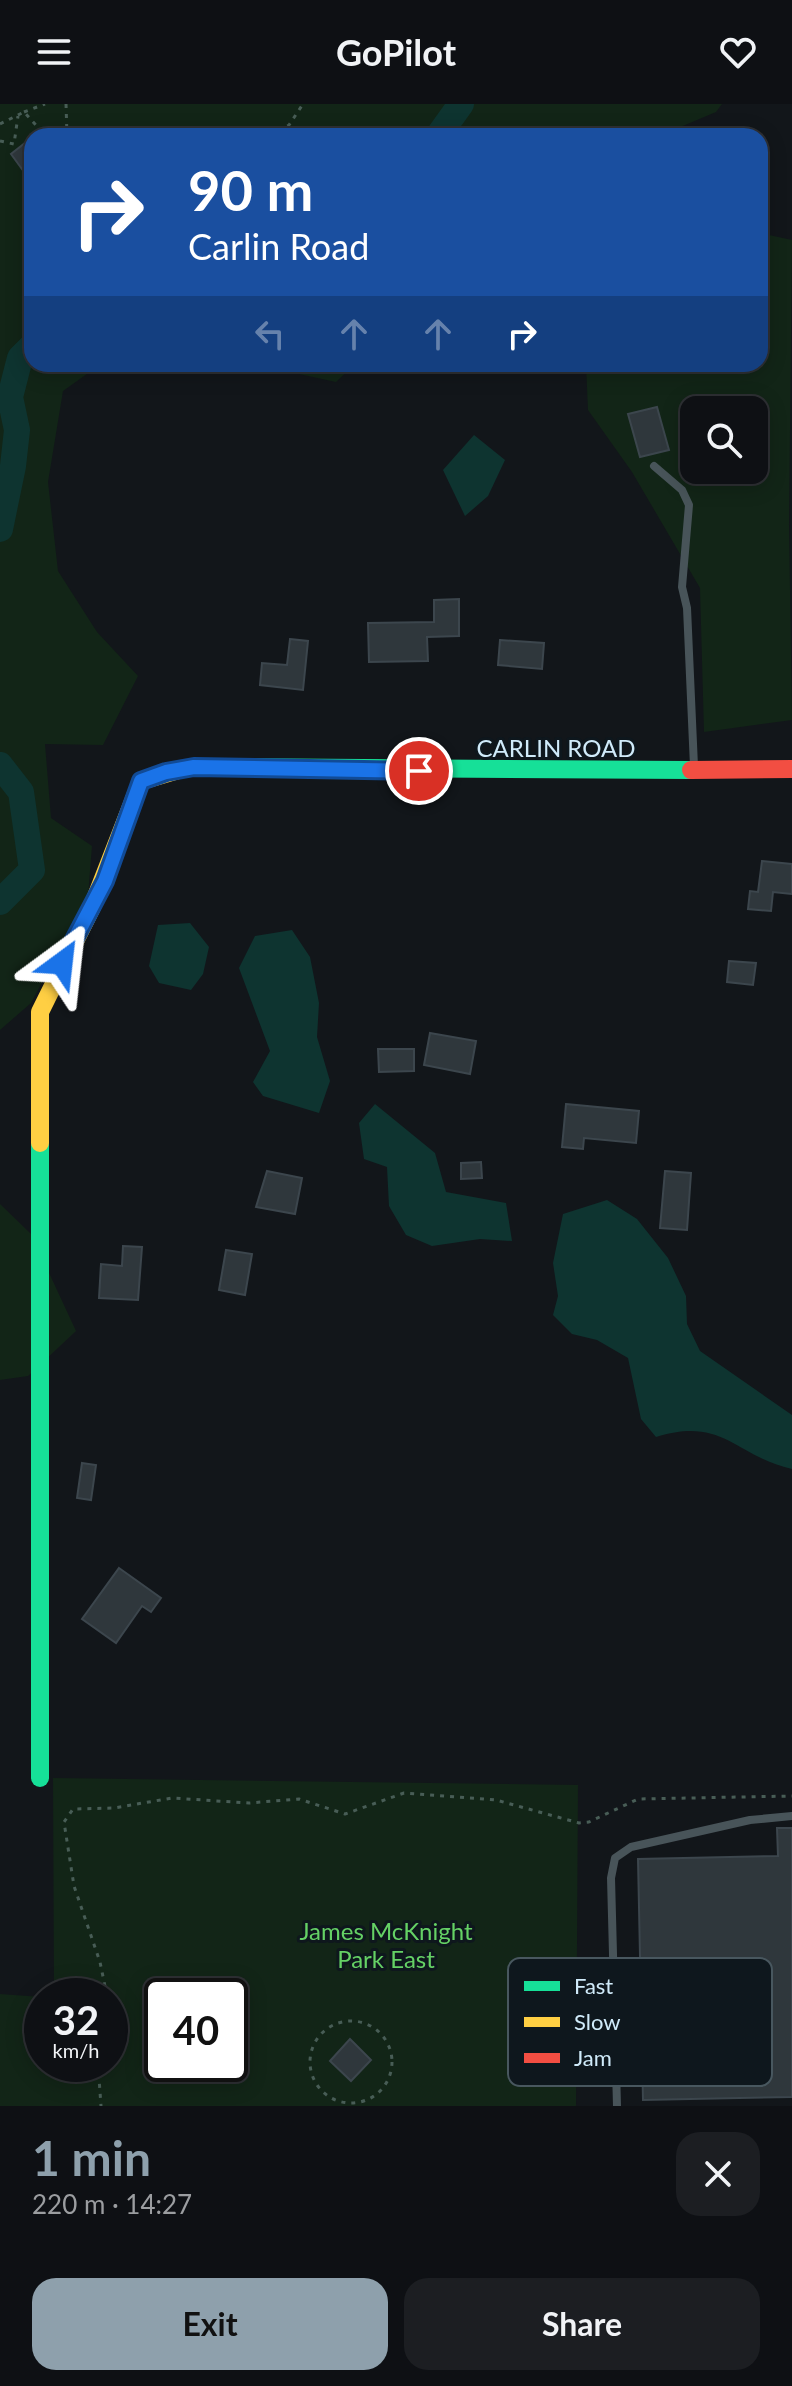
<!DOCTYPE html>
<html lang="en">
<head>
<meta charset="utf-8">
<style>
	:root { --surface:#0e1014; --page:#1c1e22; --text:#f1f3f6; --muted:#9b9da0; --line:#2e3034; --accent:#8ea0ac }
	body { margin:0; font-family:Lato,sans-serif; background:var(--page); color:var(--text); height:100vh; display:flex; flex-direction:column; font-size:30px; white-space:nowrap }
	* { box-sizing:border-box; margin:0 }
	p { font-size:26px; color:var(--muted) }
	.icon { flex:none; width:44px; height:44px; fill:none; stroke:currentColor; stroke-width:2; stroke-linecap:round; stroke-linejoin:round }
	.map { position:relative; height:2002px; overflow:hidden }
	.drawer { display:flex; flex-direction:column; background:var(--surface); flex:1 }
	.drawer>* { flex:none }
	.banner { position:absolute; left:24px; top:24px; width:744px; height:244px; border-radius:24px; box-shadow:0 4px 20px #0003,0 0 0 2px var(--line); background:#1a4fa0; color:#fff; overflow:hidden }
	.controls { position:absolute; left:680px; top:292px; display:grid; gap:16px }
	.controls a { display:grid; place-items:center; width:88px; height:88px; border-radius:16px; background:var(--surface); box-shadow:0 4px 20px #0003,0 0 0 2px var(--line); font-size:40px }
	.speed { position:absolute; left:24px; top:1874px; display:flex; gap:16px; font-size:40px; font-weight:700; text-align:center }
	.speed>* { display:grid; place-content:center; width:104px; height:104px; border-radius:50%; background:var(--surface); box-shadow:0 4px 20px #0003,0 0 0 2px var(--line); line-height:1 }
	.speed small { font-size:20px; font-weight:400 }
	.speed .limit { border:4px solid #111; border-radius:12px; background:#fff; color:#111 }
	.pin { position:absolute; display:grid; place-items:center; width:68px; height:68px; color:#fff; margin:-34px; border:4px solid #fff; border-radius:50%; box-shadow:0 2px 8px #0007 }
	.me { position:absolute; width:88px; margin:-44px; rotate:30deg; stroke-linejoin:round; filter:drop-shadow(0 0 6px #0008) }
	.turn { display:flex; align-items:center; gap:28px; height:168px; padding:0 32px; font-size:36px }
	.turn .icon { width:104px; height:104px; stroke-width:2.5 }
	.turn b { display:block; font-size:56px; line-height:68px }
	.lanes { display:flex; align-items:center; height:76px; padding:0 32px; background:#0003; justify-content:center; gap:40px; direction:ltr }
	.lanes .off { opacity:.35 }
	.round { display:grid; place-items:center; flex:none; width:84px; height:84px; border-radius:24px; background:var(--page) }
	.head { display:flex; align-items:center; justify-content:space-between; height:136px; padding:0 32px }
	h1 { font-size:48px; font-weight:700; line-height:60px; color:var(--accent) }
	.action { display:flex; gap:16px; margin-top:auto; padding:16px 32px }
	.action a { flex:1; height:92px; border-radius:24px; background:var(--accent); color:#111; font-size:32px; font-weight:700; line-height:92px; text-align:center }
	.action a+a { background:var(--page); color:var(--text) }
	header { display:flex; justify-content:space-between; align-items:center; height:104px; padding:0 32px; background:var(--surface); font-size:36px; font-weight:700 }
	.map>svg:first-child { display:block }
	.green { fill:#122517; fill-rule:evenodd }
	.water { fill:#0e3430 }
	.lines { fill:none; stroke-linecap:round; stroke-linejoin:round }
	.river { stroke:#0e3430; stroke-width:26 }
	.building { fill:#2f373c; stroke:#3c464d; stroke-width:2 }
	.path { stroke:#485d56; stroke-width:3; stroke-dasharray:4 6; stroke-linecap:butt }
	.lane { stroke:#485459; stroke-width:8 }
	.fast { stroke:#16e098; stroke-width:18 }
	.slow { stroke:#ffcf43; stroke-width:18 }
	.jam { stroke:#f24e42; stroke-width:18 }
	.route-casing { stroke:#114b97; stroke-width:20 }
	.route { stroke:#1a73e8; stroke-width:14 }
	.labels { text-anchor:middle; dominant-baseline:central; stroke-width:6; stroke-linejoin:round; paint-order:stroke }
	.street-label { font-size:24px; fill:#d0ebfa; stroke:#0e171d }
	.park-label { font-size:24px; fill:#65d165; stroke:#0e171d }
	.key { fill:#0e171d; stroke:#48575f; stroke-width:2 }
	.key-label { font-size:22px; fill:#d0ebfa }
</style>
</head>
<body>
<header><svg class="icon" aria-label="menu" viewBox="0 0 24 24"><path d="M4 6h16M4 12h16M4 18h16"/></svg>GoPilot<svg class="icon" aria-label="heart" viewBox="0 0 24 24"><path d="M12 20l-8-8c-3-5 5-10 8-4 3-6 11-1 8 4z"/></svg></header>
<div class="map">
<svg width="792" height="2002" viewBox="0 0 792 2002">
	<rect width="100%" height="100%" fill="#12161a"/>
	<g class="green">
		<polygon points="0,0 722,0 716,8 659,32 32,32 32,260 101,260 63,287 48,378 58,467 97,528 138,572 103,641 45,640 51,714 92,742 88,792 31,899 0,926"/>
		<path d="M760 129 792 136 789 421 792 616 704 628 700 484 632 368 588 306 586 260H760ZM694 306H754V366H694Z"/>
		<polygon points="253,260 355,260 336,278"/>
		<polygon points="0,1100 31,1130 76,1227 28,1272 0,1276"/>
		<path d="M53 1674 578 1681 576 2002H0V1890L42 1893V1960H110V1892H54ZM162 1892H230V1960H162Z"/>
	</g>
	<g class="water">
		<polygon points="474,331 505,356 488,392 465,412 443,366"/>
		<polygon points="190,819 209,843 203,870 191,886 159,879 149,862 158,821"/>
		<polygon points="292,826 310,853 319,899 317,933 330,977 319,1009 263,992 253,978 270,947 239,864 255,832"/>
		<polygon points="375,1000 435,1049 446,1088 506,1099 512,1137 480,1135 432,1142 406,1131 389,1102 387,1063 364,1055 359,1019"/>
		<path d="M607 1096 637 1115 668 1154 686 1192 687 1220 700 1247 792 1311V1365C735 1352 723 1312 656 1333L641 1315 628 1254 597 1236 572 1230 553 1211 558 1192 553 1159 563 1110Z"/>
	</g>
	<g class="lines">
		<g class="river">
			<polyline points="438,32 461,0"/>
			<polyline points="0,425 13,362 17,326 10,293 20,254 32,242"/>
			<polyline points="0,661 21,688 32,766 0,798"/>
		</g>
	</g>
	<g class="building">
		<polygon points="25,39 32,48 32,69 27,72 11,50"/>
		<polygon points="657,303 669,346 640,353 628,310"/>
		<polygon points="459,495 459,532 427,533 428,557 369,558 368,519 434,518 434,496"/>
		<polygon points="290,535 308,537 303,586 260,581 262,559 287,561"/>
		<polygon points="500,536 544,539 542,565 498,561"/>
		<polygon points="762,757 792,760 792,790 773,788 771,807 748,805 750,787 758,788"/>
		<polygon points="729,857 756,859 753,881 727,878"/>
		<polygon points="430,929 476,937 470,970 424,961"/>
		<polygon points="378,945 414,945 414,967 379,968"/>
		<polygon points="566,1000 639,1007 636,1039 584,1034 583,1045 562,1043"/>
		<polygon points="481,1058 482,1074 461,1075 461,1059"/>
		<polygon points="267,1067 302,1074 295,1110 256,1103"/>
		<polygon points="665,1067 691,1069 687,1126 660,1124"/>
		<polygon points="123,1142 142,1143 138,1196 99,1194 101,1160 122,1162"/>
		<polygon points="226,1146 252,1150 245,1191 219,1186"/>
		<polygon points="82,1359 96,1361 91,1396 77,1394"/>
		<polygon points="119,1464 161,1494 151,1508 142,1502 116,1539 82,1515"/>
		<polygon points="777,1724 792,1724 792,1993 643,1996 638,1755 778,1752"/>
		<polygon points="350,1935 371,1956 351,1977 330,1957"/>
	</g>
	<g class="lines">
		<g class="path">
			<polyline points="66,0 67,32"/>
			<polyline points="24,8 45,0"/>
			<polyline points="0,20 24,8 46,32"/>
			<polyline points="270,32 289,21 303,0"/>
			<polyline points="0,37 14,40 18,12"/>
			<polyline points="107,1892 100,1858 74,1782 64,1718 73,1705 114,1704 172,1694 249,1699 299,1695 345,1710 404,1689 496,1696 579,1719 589,1718 638,1695 792,1692"/>
			<circle cx="351" cy="1958" r="41"/>
			<polyline points="98,1960 101,2002"/>
		</g>
		<g class="lane">
			<polyline points="654,362 682,386 689,401 682,483 687,504 694,662"/>
			<polyline points="617,2002 611,1774 615,1754 631,1743 750,1716 792,1712"/>
		</g>
		<g class="fast">
			<polyline points="178,666 194,663 691,666"/>
			<polyline points="40,1039 40,1674"/>
		</g>
		<polyline class="slow" points="40,1039 40,908 92,803 141,677 178,666"/>
		<polyline class="jam" points="691,666 792,665"/>
	</g>
	<g class="lines">
		<defs>
			<polyline id="route" points="62,859 105,777 141,677 166,668 194,663 419,667"/>
		</defs>
		<use href="#route" class="route-casing"/>
		<use href="#route" class="route"/>
	</g>
	<g class="labels">
		<g class="street-label">
			<text x="556" y="643">CARLIN ROAD</text>
		</g>
		<g class="park-label">
			<text x="386" y="1826">James McKnight<tspan x="386" dy="28">Park East</tspan></text>
		</g>
	</g>
	<rect x="508" y="1854" width="264" height="128" rx="12" class="key"/>
	<rect x="524" y="1877" width="36" height="10" fill="#16e098"/>
	<rect x="524" y="1913" width="36" height="10" fill="#ffcf43"/>
	<rect x="524" y="1949" width="36" height="10" fill="#f24e42"/>
	<g class="key-label">
		<text x="574" y="1890">Fast</text>
		<text x="574" y="1926">Slow</text>
		<text x="574" y="1962">Jam</text>
	</g>
</svg>
<div class="controls">
<a><svg class="icon" aria-label="search" viewBox="0 0 24 24"><circle cx="10" cy="10" r="6"/><path d="M15 15l6 6"/></svg></a>
</div>
<div class="speed"><div>32<small>km/h</small></div><div class="limit">40</div></div>
<div class="pin" style="left:419px;top:667px;background:#d93025"><svg class="icon" aria-label="arrive" viewBox="0 0 24 24"><path d="M6 21V4h12l-3 4 3 4H6"/></svg></div>
<svg class="me" style="left:62px;top:859px" viewBox="-20 -20 40 40"><path d="M0-17L14 15 0 8-14 15z" fill="#1a73e8" stroke="#fff" stroke-width="4"/></svg>
<div class="banner">
<div class="turn"><svg class="icon" aria-label="right" viewBox="0 0 24 24"><path d="M7 20v-9h11M14 6l5 5-5 5"/></svg><div><b>90 m</b>Carlin Road</div></div>
<div class="lanes"><svg class="icon off" aria-label="left" viewBox="0 0 24 24"><path d="M17 20v-9H6M10 6l-5 5 5 5"/></svg><svg class="icon off" aria-label="ahead" viewBox="0 0 24 24"><path d="M12 20V5M6 11l6-6 6 6"/></svg><svg class="icon off" aria-label="ahead" viewBox="0 0 24 24"><path d="M12 20V5M6 11l6-6 6 6"/></svg><svg class="icon" aria-label="right" viewBox="0 0 24 24"><path d="M7 20v-9h11M14 6l5 5-5 5"/></svg></div>
</div>
</div>
<section class="drawer">
<div class="head"><div><h1>1 min</h1><p>220 m · 14:27</p></div><a class="round"><svg class="icon" aria-label="close" viewBox="0 0 24 24"><path d="M6 6l12 12M18 6L6 18"/></svg></a></div>
<div class="action"><a>Exit</a><a>Share</a></div>
</section>
</body>
</html>
